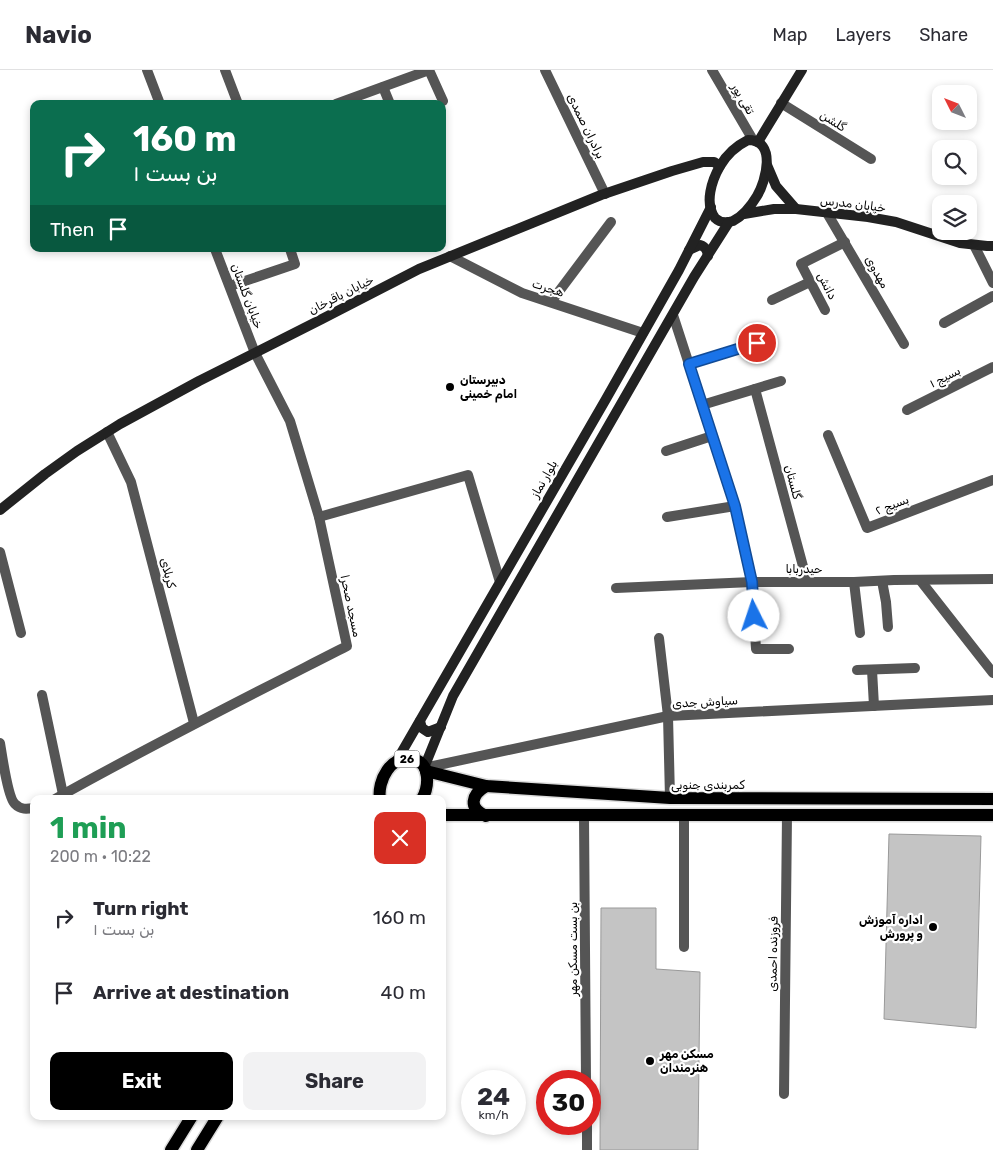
<!DOCTYPE html>
<html lang="en">
<head>
<meta charset="utf-8">
<style>
	:root { --surface:#fff; --page:#f2f2f3; --text:#2b2b33; --muted:#7c7c81; --line:#e1e1e2; --accent:#000 }
	body { margin:0; font-family:Rubik,Cairo,sans-serif; background:var(--page); color:var(--text); height:100vh; display:flex; flex-direction:column; font-size:19px; white-space:nowrap }
	* { box-sizing:border-box; margin:0 }
	p { font-size:16px; color:var(--muted) }
	.icon { flex:none; width:28px; height:28px; fill:none; stroke:currentColor; stroke-width:2; stroke-linecap:round; stroke-linejoin:round }
	.map { position:relative; flex:1; overflow:hidden }
	.details { position:absolute; left:30px; top:725px; width:416px; height:325px; display:flex; flex-direction:column; background:var(--surface); border-radius:10px; box-shadow:0 2px 8px #0003 }
	.details>* { flex:none }
	.banner { position:absolute; left:30px; top:30px; width:416px; height:152px; border-radius:10px; box-shadow:0 2px 8px #0003; background:#0b6e4f; color:#fff; overflow:hidden }
	.needle { width:32px; rotate:312deg }
	.buttons { position:absolute; left:932px; top:15px; display:grid; gap:10px }
	.buttons a { display:grid; place-items:center; width:45px; height:45px; border-radius:10px; background:var(--surface); box-shadow:0 2px 8px #0003; font-size:25px }
	.speed { position:absolute; left:461px; top:1000px; display:flex; gap:10px; font-size:25px; font-weight:700; text-align:center }
	.speed>* { display:grid; place-content:center; width:65px; height:65px; border-radius:50%; background:var(--surface); box-shadow:0 2px 8px #0003; line-height:1 }
	.speed small { font-size:12px; font-weight:400 }
	.speed .limit { border:8px solid #d22; background:#fff; color:#111 }
	.pin { position:absolute; display:grid; place-items:center; width:42px; height:42px; color:#fff; margin:-21px; border:2px solid #fff; border-radius:50%; box-shadow:0 1px 5px #0007 }
	.me { position:absolute; width:55px; margin:-28px; rotate:356deg; stroke-linejoin:round; filter:drop-shadow(0 0 4px #0008) }
	.turn { display:flex; align-items:center; gap:18px; height:105px; padding:0 20px; font-size:22px }
	.turn .icon { width:65px; height:65px; stroke-width:2.5 }
	.turn b { display:block; font-size:35px; line-height:42px }
	.then { display:flex; align-items:center; height:48px; padding:0 20px; background:#0003; gap:10px; font-size:19px }
	.round { display:grid; place-items:center; flex:none; width:52px; height:52px; border-radius:10px; background:var(--page) }
	.head { display:flex; align-items:center; justify-content:space-between; height:85px; padding:0 20px }
	h1 { font-size:30px; font-weight:700; line-height:38px; color:#1e9e55 }
	.primary-button { display:flex; gap:10px; margin-top:auto; padding:10px 20px }
	.primary-button a { flex:1; height:58px; border-radius:10px; background:var(--accent); color:#fff; font-size:20px; font-weight:700; line-height:58px; text-align:center }
	.primary-button a+a { background:var(--page); color:var(--text) }
	ul { padding:0; list-style:none }
	li { display:flex; align-items:center; gap:15px; height:75px; padding:0 20px }
	li div { flex:1 }
	li b { display:block; font-size:19px }
	li em { font-style:normal }
	header { display:flex; align-items:center; gap:30px; box-sizing:border-box; height:70px; padding:0 25px; background:var(--surface); border-bottom:1px solid var(--line) }
	header strong { font-size:24px }
	nav { display:flex; gap:28px; margin-inline-start:auto; font-size:18px }
	.map>svg:first-child { display:block }
	.building { fill:#c4c4c4; stroke:#999 }
	.lines { fill:none; stroke-linecap:round; stroke-linejoin:round }
	.primary-casing { stroke:#dbdbdb; stroke-width:15 }
	.minor { stroke:#555; stroke-width:10 }
	.secondary { stroke:#222; stroke-width:10 }
	.primary { stroke:#000; stroke-width:12 }
	.route-casing { stroke:#114b97; stroke-width:12 }
	.route { stroke:#1a73e8; stroke-width:9 }
	.poi-dot { fill:#000; stroke:#fff; stroke-width:2 }
	.labels { text-anchor:middle; dominant-baseline:central; stroke-width:4.5; stroke-linejoin:round; paint-order:stroke }
	.shield { fill:#fff; stroke:#4c4c4c; stroke-width:1 }
	.shield-label { font-size:11px; font-weight:bold; fill:#000 }
	.street-label { font-size:12px; fill:#000; stroke:#fff }
	.poi-label { font-size:12px; font-weight:bold; fill:#000; stroke:#fff; text-anchor:start }
</style>
</head>
<body>
<header>
<strong>Navio</strong>
<nav><a>Map</a><a>Layers</a><a>Share</a></nav>
</header>
<div class="map">
<svg width="993" height="1080" viewBox="0 0 993 1080">
	<rect width="100%" height="100%" fill="#fff"/>
	<g class="building">
		<polygon points="889,764 981,766 976,958 884,949"/>
		<polygon points="601,838 656,838 656,899 700,902 698,1080 600,1080"/>
	</g>
	<g class="lines">
		<defs>
			<g id="primary">
				<polyline points="426,701 486,716 670,728 993,729"/>
				<path d="M380 729C377 711 391 684 413 689 431 693 429 717 422 729"/>
				<polyline points="442,745 993,745"/>
				<path d="M486 746C468 738 471 725 486 716"/>
				<polyline points="171,1080 192,1046"/>
				<polyline points="197,1080 218,1046"/>
			</g>
		</defs>
		<use href="#primary" class="primary-casing"/>
		<g class="minor">
			<polyline points="147,0 160,34"/>
			<polyline points="225,0 238,34"/>
			<polyline points="429,0 443,31"/>
			<polyline points="545,0 605,124"/>
			<polyline points="712,0 753,70"/>
			<polyline points="383,17 390,34"/>
			<polyline points="781,33 871,89"/>
			<polyline points="336,34 429,0"/>
			<polyline points="827,143 904,274"/>
			<polyline points="974,175 993,213"/>
			<polyline points="215,179 255,283 290,351 319,447"/>
			<polyline points="450,186 522,223 643,263"/>
			<polyline points="230,216 295,194 290,179"/>
			<polyline points="772,230 810,212"/>
			<polyline points="551,232 611,152"/>
			<polyline points="825,240 801,194 845,172"/>
			<polyline points="673,245 735,436 752,512 756,579 789,579"/>
			<polyline points="944,253 993,226"/>
			<polyline points="689,294 757,273"/>
			<polyline points="755,319 807,511"/>
			<polyline points="702,335 781,311"/>
			<polyline points="907,340 993,297"/>
			<polyline points="107,362 131,412 194,653"/>
			<polyline points="828,365 867,458 993,410"/>
			<polyline points="666,381 712,366"/>
			<polyline points="667,447 735,436"/>
			<polyline points="0,482 21,563"/>
			<polyline points="920,510 993,603"/>
			<polyline points="882,511 886,532 888,557"/>
			<polyline points="854,512 860,563"/>
			<polyline points="616,518 752,512 854,512 894,510 993,509"/>
			<polyline points="659,568 668,646 670,728"/>
			<polyline points="857,600 915,598"/>
			<polyline points="872,600 874,636"/>
			<polyline points="42,625 64,729"/>
			<path d="M0 673C2 685 8 728 15 734 21 740 27 739 34 738"/>
			<polyline points="424,698 668,646 993,630"/>
			<path d="M55 729C151 675 249 626 347 576L319 447 468 405 500 512"/>
			<polyline points="584,746 586,1011"/>
			<polyline points="684,877 684,746"/>
			<polyline points="784,1024 787,745"/>
			<polyline points="587,1054 587,1080"/>
		</g>
		<g class="secondary">
			<path d="M748 70C777 70 766 111 757 126 751 136 743 146 733 151 726 153 720 153 715 148 704 133 712 110 720 96 727 84 736 76 748 70Z"/>
			<polyline points="758,72 802,0"/>
			<polyline points="767,95 776,116 796,139"/>
			<polyline points="744,144 774,139 796,139 868,147 896,152 960,173 987,176 993,176"/>
			<path d="M689 180 700 175C706 177 707 180 708 186"/>
			<polyline points="0,440 45,404 77,381 120,354 199,311 322,249 419,199 601,125 672,101 703,92 714,92 720,96"/>
			<polyline points="420,651 422,658 428,662 441,657"/>
			<polyline points="396,692 606,329 679,200 711,137"/>
			<polyline points="424,698 453,626 694,207 729,152"/>
		</g>
		<use href="#primary" class="primary"/>
	</g>
	<g class="lines">
		<defs>
			<polyline id="route" points="754,546 752,512 735,436 689,294 757,273"/>
		</defs>
		<use href="#route" class="route-casing"/>
		<use href="#route" class="route"/>
	</g>
	<g class="poi-dot">
		<circle cx="450" cy="317" r="5"/>
		<circle cx="933" cy="857" r="5"/>
		<circle cx="650" cy="991" r="5"/>
	</g>
	<g class="labels">
		<rect class="shield" x="394.5" y="680.5" width="25" height="17" rx="4"/>
		<g class="shield-label">
			<text x="407" y="689">26</text>
		</g>
		<g class="street-label">
			<text transform="translate(743 29) rotate(60)">تقی پور</text>
			<text transform="translate(833 51) rotate(32)">گلشن</text>
			<text transform="translate(586 56) rotate(64)">برادران صمدی</text>
			<text transform="translate(853 134) rotate(7)">خیابان مدرس</text>
			<text transform="translate(877 202) rotate(60)">مهدوی</text>
			<text transform="translate(827 216) rotate(63)">دانش</text>
			<text transform="translate(548 218) rotate(18)">هجرت</text>
			<text transform="translate(341 225) rotate(-27)">خیابان باقرخان</text>
			<text transform="translate(247 226) rotate(69)">خیابان گلستان</text>
			<text transform="translate(945 307) rotate(-27)">بسیج ۱</text>
			<text transform="translate(544 409) rotate(-60)">بلوار نماز</text>
			<text transform="translate(793 412) rotate(75)">گلستان</text>
			<text transform="translate(892 435) rotate(-21)">بسیج ۲</text>
			<text x="804" y="499">حیدربابا</text>
			<text transform="translate(168 503) rotate(76)">کربلای</text>
			<text transform="translate(351 536) rotate(78)">مسجد صحرا</text>
			<text transform="translate(705 632) rotate(-3)">سیاوش جدی</text>
			<text x="708" y="715">کمربندی جنوبی</text>
			<text transform="translate(573 879) rotate(-90)">بن بست مسکن مهر</text>
			<text transform="translate(773 884) rotate(-89)">فروزنده احمدی</text>
		</g>
		<g class="poi-label">
			<text x="460" y="310">دبیرستان<tspan x="460" dy="14">امام خمینی</tspan></text>
			<text x="923" y="850" text-anchor="end">اداره آموزش<tspan x="923" dy="14">و پرورش</tspan></text>
			<text x="660" y="984">مسکن مهر<tspan x="660" dy="14">هنرمندان</tspan></text>
		</g>
	</g>
</svg>
<div class="buttons">
<a><svg class="needle" viewBox="-14 -14 28 28"><path d="M0-13l5 13h-10z" fill="#e53935"/><path d="M0 13l5-13h-10z" fill="#7c7c81"/></svg></a>
<a><svg class="icon" aria-label="search" viewBox="0 0 24 24"><circle cx="10" cy="10" r="6"/><path d="M15 15l6 6"/></svg></a>
<a><svg class="icon" aria-label="layers" viewBox="0 0 24 24"><path d="M12 4l9 5-9 5-9-5zM3 14l9 5 9-5"/></svg></a>
</div>
<div class="speed"><div>24<small>km/h</small></div><div class="limit">30</div></div>
<div class="pin" style="left:757px;top:273px;background:#d93025"><svg class="icon" aria-label="arrive" viewBox="0 0 24 24"><path d="M6 21V4h12l-3 4 3 4H6"/></svg></div>
<svg class="me" style="left:754px;top:546px" viewBox="-20 -20 40 40"><circle r="19" fill="#fff"/><path d="M0-13L10 11 0 6-10 11z" fill="#1a73e8"/></svg>
<div class="banner">
<div class="turn"><svg class="icon" aria-label="right" viewBox="0 0 24 24"><path d="M7 20v-9h11M14 6l5 5-5 5"/></svg><div><b>160 m</b>بن بست ۱</div></div>
<div class="then">Then<svg class="icon" aria-label="arrive" viewBox="0 0 24 24"><path d="M6 21V4h12l-3 4 3 4H6"/></svg></div>
</div>
<section class="details">
<div class="head"><div><h1>1 min</h1><p>200 m · 10:22</p></div><a class="round" style="background:#d93025;color:#fff"><svg class="icon" aria-label="close" viewBox="0 0 24 24"><path d="M6 6l12 12M18 6L6 18"/></svg></a></div>
<ul>
<li><svg class="icon" aria-label="right" viewBox="0 0 24 24"><path d="M7 20v-9h11M14 6l5 5-5 5"/></svg><div><b>Turn right</b><p>بن بست ۱</p></div><em>160 m</em></li>
<li><svg class="icon" aria-label="arrive" viewBox="0 0 24 24"><path d="M6 21V4h12l-3 4 3 4H6"/></svg><div><b>Arrive at destination</b></div><em>40 m</em></li>
</ul>
<div class="primary-button"><a>Exit</a><a>Share</a></div>
</section>
</div>
</body>
</html>
